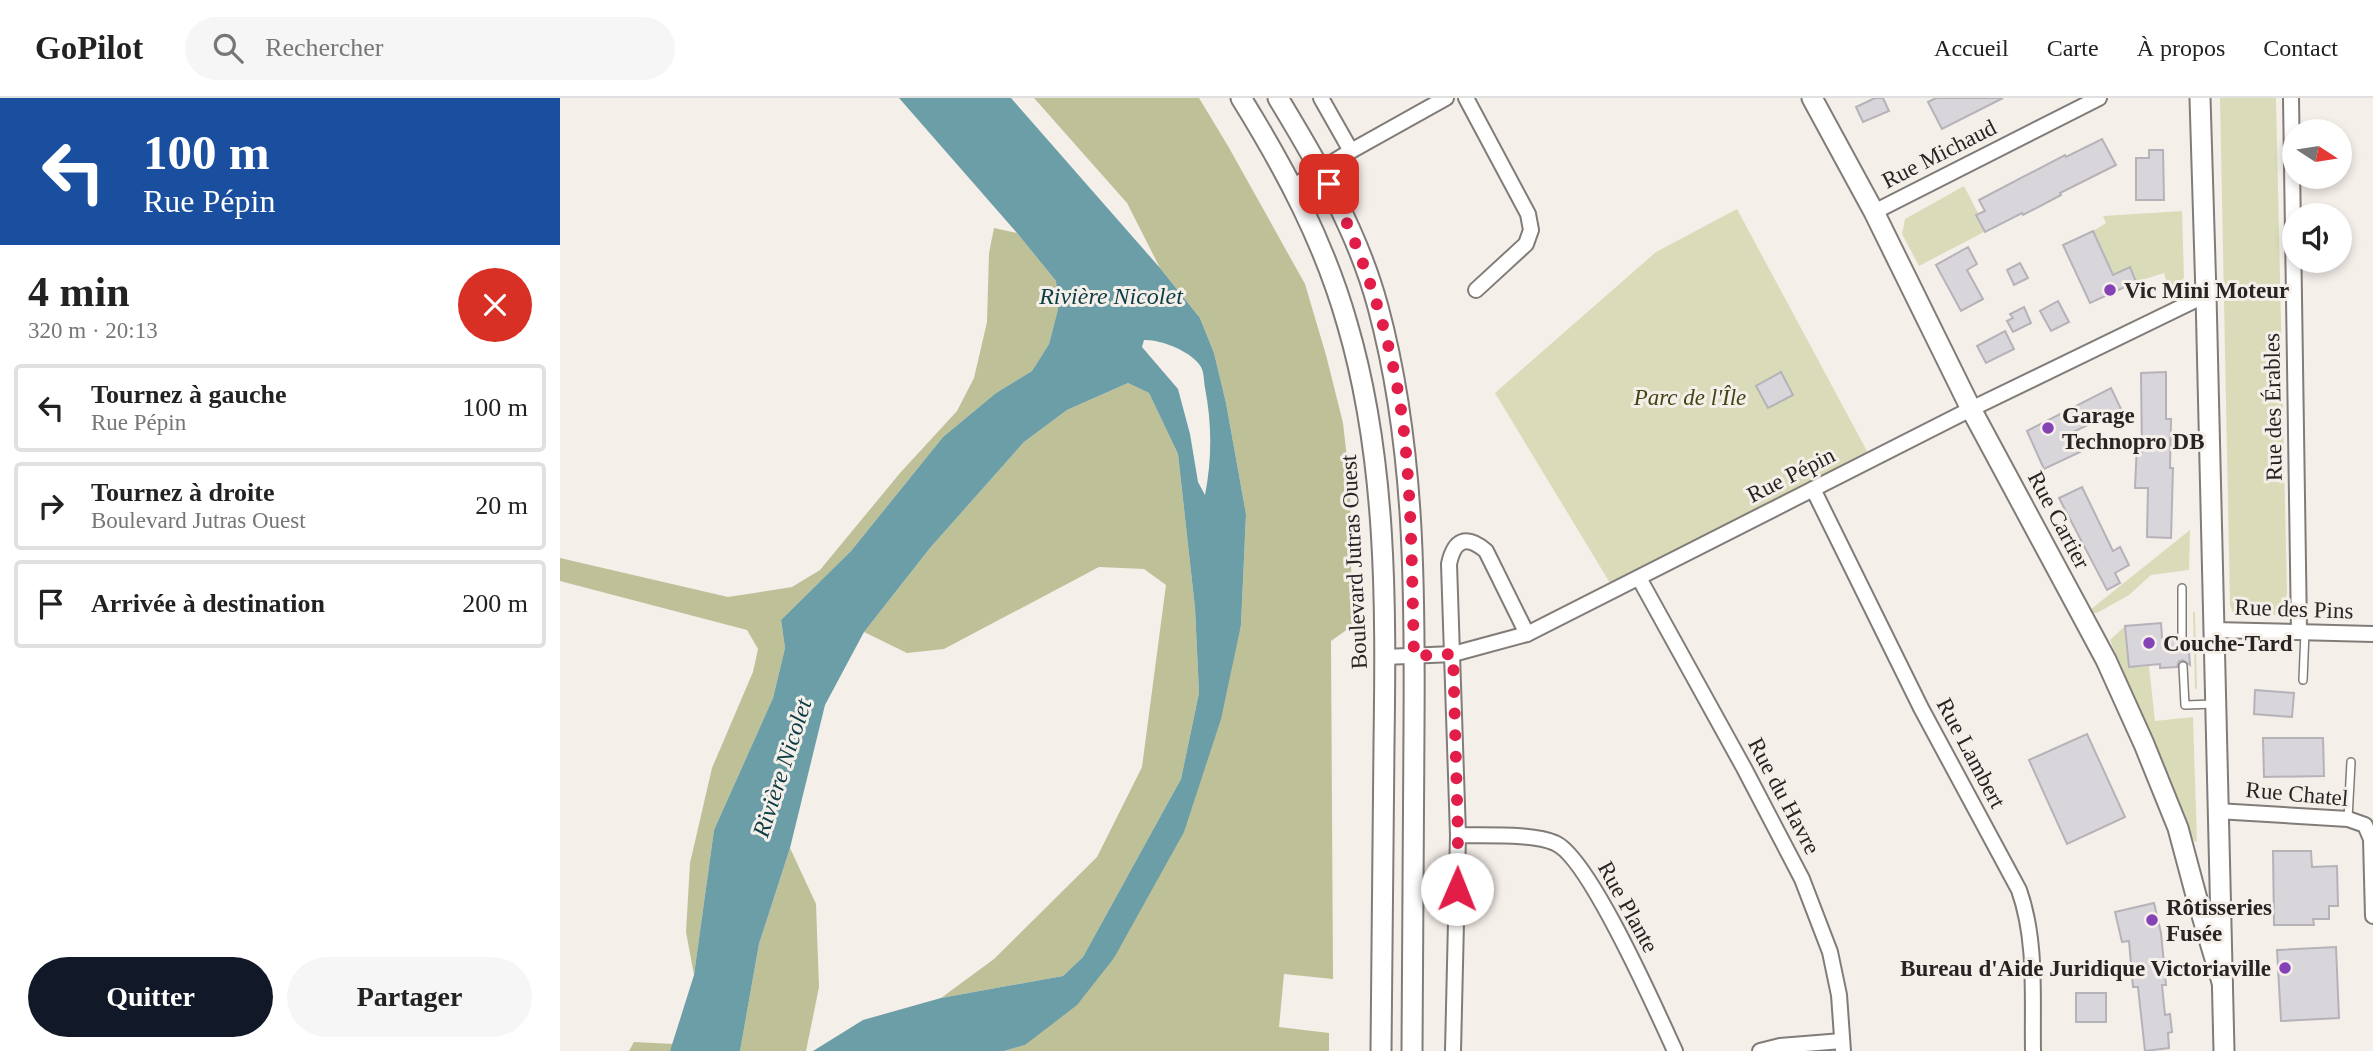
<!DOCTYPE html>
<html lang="fr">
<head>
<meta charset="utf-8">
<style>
	:root { --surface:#fff; --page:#f6f6f6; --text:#222; --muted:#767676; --line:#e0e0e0; --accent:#111827 }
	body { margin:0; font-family:"Times New Roman",serif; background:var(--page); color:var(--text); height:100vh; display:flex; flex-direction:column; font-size:26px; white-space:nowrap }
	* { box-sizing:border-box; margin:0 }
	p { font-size:23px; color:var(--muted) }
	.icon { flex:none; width:38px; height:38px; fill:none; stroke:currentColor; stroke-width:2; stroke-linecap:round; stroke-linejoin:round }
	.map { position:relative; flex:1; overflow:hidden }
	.panel { display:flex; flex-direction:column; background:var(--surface); width:560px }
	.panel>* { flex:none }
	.guide { background:#1a4fa0; color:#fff; overflow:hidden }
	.needle { width:46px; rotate:102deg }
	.controls { position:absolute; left:1722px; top:21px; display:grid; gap:14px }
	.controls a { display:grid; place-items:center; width:70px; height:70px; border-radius:50%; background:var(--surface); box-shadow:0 4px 10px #0003; font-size:35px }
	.pin { position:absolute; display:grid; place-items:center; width:60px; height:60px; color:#fff; margin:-30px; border-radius:14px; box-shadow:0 4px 10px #0006 }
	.me { position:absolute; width:77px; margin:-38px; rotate:1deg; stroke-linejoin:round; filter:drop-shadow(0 0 5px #0008) }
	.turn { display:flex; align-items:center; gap:24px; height:147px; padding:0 28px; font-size:32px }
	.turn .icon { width:91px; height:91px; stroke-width:2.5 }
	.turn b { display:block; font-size:49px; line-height:60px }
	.round { display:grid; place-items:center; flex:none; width:74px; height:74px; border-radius:37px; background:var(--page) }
	.head { display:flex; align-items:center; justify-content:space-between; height:119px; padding:0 28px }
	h1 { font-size:42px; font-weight:700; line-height:52px }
	.action { display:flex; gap:14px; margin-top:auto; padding:14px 28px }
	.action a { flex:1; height:80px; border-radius:42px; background:var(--accent); color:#fff; font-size:28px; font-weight:700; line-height:80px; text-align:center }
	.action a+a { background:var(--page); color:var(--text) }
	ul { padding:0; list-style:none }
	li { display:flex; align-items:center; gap:21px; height:88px; margin:0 14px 10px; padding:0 14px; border:4px solid var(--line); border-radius:7px }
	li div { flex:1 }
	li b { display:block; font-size:26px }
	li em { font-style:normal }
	header { display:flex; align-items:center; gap:42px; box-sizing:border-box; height:98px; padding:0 35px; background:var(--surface); border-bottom:2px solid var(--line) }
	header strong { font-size:33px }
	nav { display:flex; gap:38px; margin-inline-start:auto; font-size:24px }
	.search { width:490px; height:63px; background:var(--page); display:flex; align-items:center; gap:18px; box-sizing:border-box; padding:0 24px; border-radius:38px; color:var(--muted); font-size:26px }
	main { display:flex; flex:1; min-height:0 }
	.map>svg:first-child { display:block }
	.green { fill:#dadcb9 }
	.forest { fill:#bec098 }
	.water { fill:#6c9ea7; fill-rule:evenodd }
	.building { fill:#d8d5db; stroke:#b5b2b8; stroke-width:2 }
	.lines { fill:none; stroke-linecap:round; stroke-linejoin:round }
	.lane-casing { stroke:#817c78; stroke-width:10 }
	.street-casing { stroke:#817c78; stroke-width:18 }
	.secondary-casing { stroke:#817c78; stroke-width:23 }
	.lane { stroke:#fff; stroke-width:7 }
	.street { stroke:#fff; stroke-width:14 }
	.secondary { stroke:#fff; stroke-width:19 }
	.route { stroke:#e11d48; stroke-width:12; stroke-dasharray:0 21.6 }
	.poi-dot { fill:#8542b6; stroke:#f5efea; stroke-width:2.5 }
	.labels { text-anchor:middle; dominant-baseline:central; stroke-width:6; stroke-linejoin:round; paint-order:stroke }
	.street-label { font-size:23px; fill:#272423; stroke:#f5efea }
	.poi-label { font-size:23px; font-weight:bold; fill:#272423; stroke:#f5efea; text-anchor:start }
	.park-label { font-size:23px; font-style:italic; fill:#434413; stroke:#f5efea }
	.water-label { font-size:24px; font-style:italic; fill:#0b3c44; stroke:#f5efea }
</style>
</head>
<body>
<header>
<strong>GoPilot</strong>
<div class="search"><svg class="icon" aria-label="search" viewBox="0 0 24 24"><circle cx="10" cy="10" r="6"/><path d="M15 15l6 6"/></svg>Rechercher</div>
<nav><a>Accueil</a><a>Carte</a><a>À propos</a><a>Contact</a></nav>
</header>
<main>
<section class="panel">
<div class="guide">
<div class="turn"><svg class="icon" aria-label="left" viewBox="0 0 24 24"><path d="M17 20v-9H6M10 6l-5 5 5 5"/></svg><div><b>100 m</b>Rue Pépin</div></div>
</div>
<div class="head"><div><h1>4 min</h1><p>320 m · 20:13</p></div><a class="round" style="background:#d93025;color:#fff"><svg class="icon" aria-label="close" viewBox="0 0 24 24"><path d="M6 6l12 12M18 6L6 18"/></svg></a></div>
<ul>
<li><svg class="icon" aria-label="left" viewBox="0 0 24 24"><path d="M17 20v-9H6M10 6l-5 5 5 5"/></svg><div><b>Tournez à gauche</b><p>Rue Pépin</p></div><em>100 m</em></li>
<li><svg class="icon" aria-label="right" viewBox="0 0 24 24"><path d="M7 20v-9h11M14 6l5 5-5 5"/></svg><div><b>Tournez à droite</b><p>Boulevard Jutras Ouest</p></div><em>20 m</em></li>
<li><svg class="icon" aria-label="arrive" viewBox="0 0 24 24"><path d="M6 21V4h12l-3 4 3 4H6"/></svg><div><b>Arrivée à destination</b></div><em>200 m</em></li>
</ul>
<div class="action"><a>Quitter</a><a>Partager</a></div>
</section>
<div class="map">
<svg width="1813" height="953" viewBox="0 0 1813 953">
	<rect width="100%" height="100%" fill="#f5efea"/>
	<g class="green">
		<polygon points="1660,0 1716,0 1727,495 1724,510 1715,517 1677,517 1673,515 1670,507"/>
		<polygon points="1404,88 1418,115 1415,117 1424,134 1359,168 1342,136 1345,121"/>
		<polygon points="1177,111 1308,355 1050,485 935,295 1096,154"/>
		<polygon points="1622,113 1624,180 1609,192 1604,175 1576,184 1570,170 1553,177 1533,133 1546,125 1543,118"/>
		<polygon points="1630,432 1629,472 1591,477 1569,497 1537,515 1532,515 1530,512"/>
		<polygon points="1633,513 1635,515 1637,590 1635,592"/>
		<polygon points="1565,528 1569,564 1579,569 1589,568 1595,623 1633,619 1637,744 1634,743 1550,542"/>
	</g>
	<g class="forest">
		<polygon points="474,0 639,0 668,48 745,186 766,257 783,325 790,387 792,528 771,543 773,881 724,876 719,929 769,935 769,953 444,953 465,947 554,860 681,528 686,416 666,305 654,255 640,220 600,170 567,105"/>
		<polygon points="434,130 457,135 496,183 498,211 489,246 472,273 436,295 383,339 291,453 221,522 225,550 213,600 154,732 134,877 126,834 130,765 152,670 193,574 198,551 187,532 0,483 0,460 168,499 232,489 260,472 340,375 397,313 414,280 427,224 429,155"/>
		<polygon points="568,285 589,295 618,356 635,510 639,595 621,681 523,859 503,878 381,900 434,861 537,759 582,669 606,487 584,471 539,469 384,551 347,555 304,534 370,450 464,344 507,312"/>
		<polygon points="230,750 256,806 259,889 246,953 180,953 199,846"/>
		<polygon points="74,944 114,946 110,953 69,953"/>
	</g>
	<path class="water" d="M339 0H451L600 170 640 220 654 255 666 305 686 416 681 527 661 621 624 734 554 860 517 907 465 947 444 953H253L303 922 381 900 503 878 523 859 621 681 639 595 635 510 618 356 589 295 568 285 507 312 464 344 370 450 304 534 265 607 230 750 199 846 180 953H110L134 877 154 732 213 600 225 550 221 522 291 453 383 339 436 295 472 273 489 246 498 211 496 183 457 135ZM584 242C600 241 633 254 641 269 644 274 644 284 645 290 652 326 652 361 645 397L638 384 630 336 618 291 582 249Z"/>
	<g class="building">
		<polygon points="1315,0 1323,0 1329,13 1303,24 1296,9"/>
		<polygon points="1376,0 1443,0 1382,31 1368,4"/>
		<polygon points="1542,41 1556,67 1500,95 1501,97 1463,117 1462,115 1425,134 1416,117 1425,113 1419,102 1505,57 1506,59"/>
		<polygon points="1589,52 1603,52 1604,102 1576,102 1576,60 1589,60"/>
		<polygon points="1533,133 1553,177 1570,169 1576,184 1530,205 1503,147"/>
		<polygon points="1408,149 1417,166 1407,172 1423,201 1401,213 1376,167"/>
		<polygon points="1460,165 1468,180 1454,187 1447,172"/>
		<polygon points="1498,203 1509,224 1491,233 1480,213"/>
		<polygon points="1464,209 1471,225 1453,234 1447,223 1453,220 1450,216"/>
		<polygon points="1445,233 1454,251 1426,265 1417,248"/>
		<polygon points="1221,274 1233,297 1208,310 1196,288"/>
		<polygon points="1606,274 1606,321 1611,321 1610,370 1613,370 1611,440 1587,439 1588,390 1575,390 1577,345 1582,355 1581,275"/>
		<polygon points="1551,290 1561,311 1511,335 1520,354 1484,371 1467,333"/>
		<polygon points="1522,389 1553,453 1560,449 1569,467 1555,475 1560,485 1547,492 1499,400"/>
		<polygon points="1601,525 1602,540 1616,539 1621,545 1628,541 1630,567 1623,562 1619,563 1617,569 1600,570 1600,566 1569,569 1565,528"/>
		<polygon points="1695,592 1734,595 1732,619 1694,616"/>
		<polygon points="1527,636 1565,719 1507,746 1469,662"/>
		<polygon points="1703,640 1763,640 1764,678 1704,679"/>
		<polygon points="1713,753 1751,753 1752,769 1777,768 1778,808 1769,808 1769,821 1753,821 1754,827 1714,827"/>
		<polygon points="1594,805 1601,835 1604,866 1606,887 1602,887 1605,917 1610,916 1612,934 1608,935 1609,950 1585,953 1578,889 1573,889 1569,843 1562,844 1555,814"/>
		<polygon points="1776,849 1779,920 1721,923 1717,852"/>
		<rect x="1516" y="895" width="30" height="29"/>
	</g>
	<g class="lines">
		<defs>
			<g id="lane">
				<polyline points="1622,490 1622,539"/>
				<polyline points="1623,568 1625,607 1655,606"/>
				<polyline points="1743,582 1745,534"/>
				<polyline points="1788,721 1791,664"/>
			</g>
			<g id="street">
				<polyline points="761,0 791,53"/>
				<polyline points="906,0 968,116 971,132 966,146 916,192"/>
				<polyline points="1731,0 1739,533"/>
				<polyline points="734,88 791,53 886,0"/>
				<polyline points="1314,114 1539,0"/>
				<path d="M1253 391 1361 610 1459 792C1477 843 1472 899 1473 953"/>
				<polyline points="1079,480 1184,670 1242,781 1270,854 1279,897 1283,953"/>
				<polyline points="1654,532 1813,536"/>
				<polyline points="825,559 893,556 967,536 1411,311 1646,197"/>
				<polyline points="1657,713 1788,721 1805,727 1811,741 1813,818"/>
				<path d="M898 737C924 738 973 735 995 745 1029 759 1097 914 1115 953"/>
				<path d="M893 953 898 737 889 466C894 442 906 436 926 453L967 536"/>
				<polyline points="1200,953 1220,948 1282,943"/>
			</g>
			<g id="secondary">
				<path d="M681 0C725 71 764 144 787 225 827 361 826 505 824 646 823 748 822 851 821 953"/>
				<path d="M718 0C758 66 798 134 818 209 855 346 855 489 854 630 853 738 853 845 852 953"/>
				<polyline points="1252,0 1314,114 1411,311 1546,562 1584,646 1618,730 1637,801 1662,884"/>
				<polyline points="1640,0 1646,197 1664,953"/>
			</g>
		</defs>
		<use href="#lane" class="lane-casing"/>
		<use href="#street" class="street-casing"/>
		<use href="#secondary" class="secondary-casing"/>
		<use href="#lane" class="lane"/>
		<use href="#street" class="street"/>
		<use href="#secondary" class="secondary"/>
	</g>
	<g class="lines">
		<path class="route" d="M769 86C807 164 834 248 844 334 852 408 852 483 854 558L893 556 898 737 897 791"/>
	</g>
	<g class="poi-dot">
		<circle cx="1550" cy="192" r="7"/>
		<circle cx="1488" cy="330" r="7"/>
		<circle cx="1589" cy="545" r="7"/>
		<circle cx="1592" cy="822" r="7"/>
		<circle cx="1725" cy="870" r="7"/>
	</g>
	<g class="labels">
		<g class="street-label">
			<text transform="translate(1379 56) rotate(-27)">Rue Michaud</text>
			<text transform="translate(1713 309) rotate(-91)">Rue des Érables</text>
			<text transform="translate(1231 377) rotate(-27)">Rue Pépin</text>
			<text transform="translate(1499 422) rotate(62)">Rue Cartier</text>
			<text transform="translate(794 464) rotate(-93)">Boulevard Jutras Ouest</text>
			<text transform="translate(1734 511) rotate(2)">Rue des Pins</text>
			<text transform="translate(1411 655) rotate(62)">Rue Lambert</text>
			<text transform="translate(1737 696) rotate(5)">Rue Chatel</text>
			<text transform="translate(1224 698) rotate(62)">Rue du Havre</text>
			<text transform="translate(1068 809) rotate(61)">Rue Plante</text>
		</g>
		<g class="poi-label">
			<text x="1564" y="192">Vic Mini Moteur</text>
			<text x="1502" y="317">Garage<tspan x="1502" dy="26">Technopro DB</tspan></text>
			<text x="1603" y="545">Couche-Tard</text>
			<text x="1606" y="809">Rôtisseries<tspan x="1606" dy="26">Fusée</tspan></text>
			<text x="1711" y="870" text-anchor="end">Bureau d'Aide Juridique Victoriaville</text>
		</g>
		<g class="park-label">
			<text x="1130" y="299">Parc de l'Île</text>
		</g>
		<g class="water-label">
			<text x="551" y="198">Rivière Nicolet</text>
			<text transform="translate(222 670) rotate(-72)">Rivière Nicolet</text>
		</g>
	</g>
</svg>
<div class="controls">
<a><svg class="needle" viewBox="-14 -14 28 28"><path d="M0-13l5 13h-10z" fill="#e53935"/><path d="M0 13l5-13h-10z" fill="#767676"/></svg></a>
<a><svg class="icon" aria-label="sound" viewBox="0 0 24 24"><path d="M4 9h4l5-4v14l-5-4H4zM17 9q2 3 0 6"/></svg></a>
</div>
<div class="pin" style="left:769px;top:86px;background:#d93025"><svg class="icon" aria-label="arrive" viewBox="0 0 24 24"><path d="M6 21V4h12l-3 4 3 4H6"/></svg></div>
<svg class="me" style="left:897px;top:791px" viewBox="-20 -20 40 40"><circle r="19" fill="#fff"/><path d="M0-13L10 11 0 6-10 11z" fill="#e11d48"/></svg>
</div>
</main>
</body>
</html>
